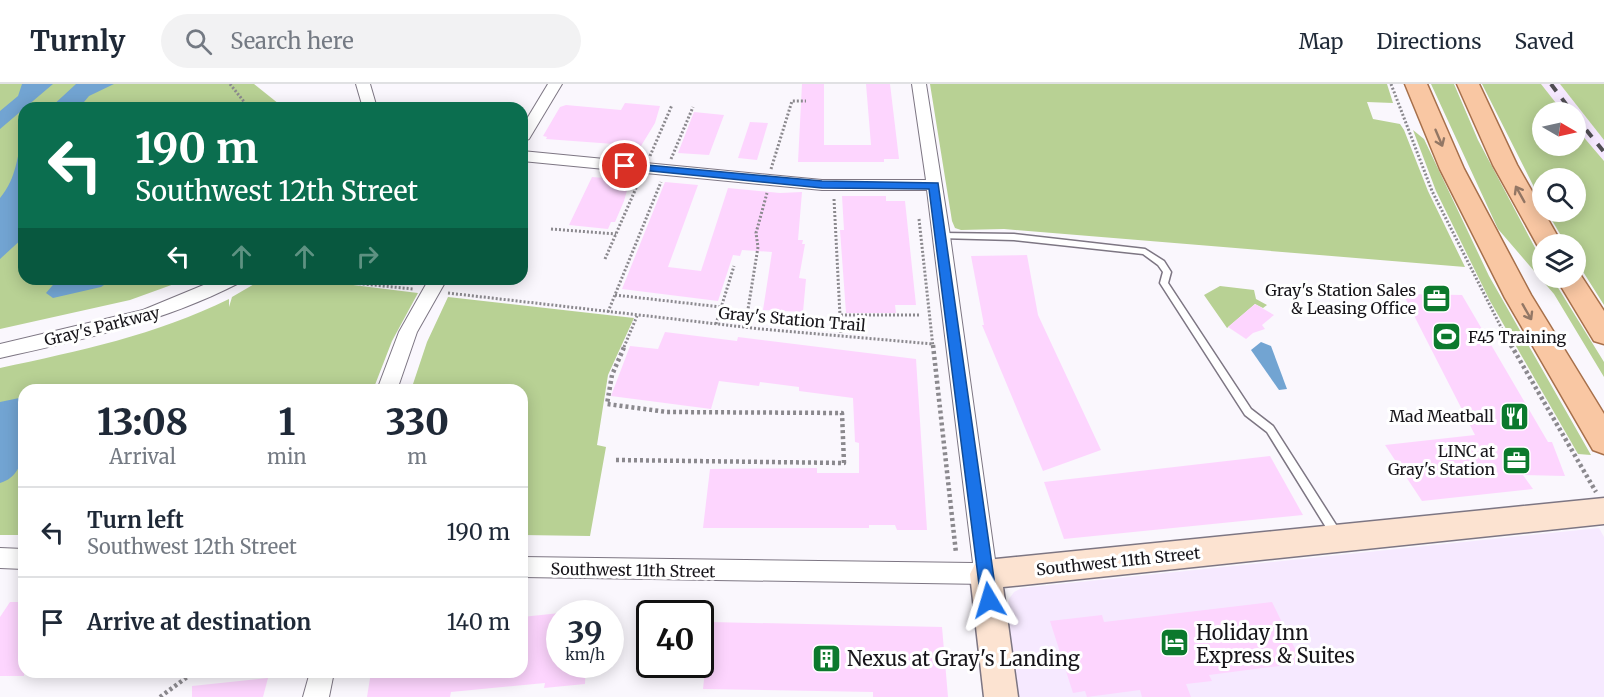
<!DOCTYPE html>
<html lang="en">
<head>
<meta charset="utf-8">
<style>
	:root { --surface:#fff; --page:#f2f2f3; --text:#1f2937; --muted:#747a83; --line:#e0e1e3 }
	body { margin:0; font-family:Merriweather,serif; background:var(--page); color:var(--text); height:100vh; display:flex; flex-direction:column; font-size:22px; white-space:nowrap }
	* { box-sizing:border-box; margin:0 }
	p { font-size:20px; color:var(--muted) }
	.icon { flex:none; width:33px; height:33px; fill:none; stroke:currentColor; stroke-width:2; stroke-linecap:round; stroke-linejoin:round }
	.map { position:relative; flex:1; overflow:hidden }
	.panel { position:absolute; left:18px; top:300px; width:510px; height:294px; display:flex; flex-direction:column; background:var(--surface); border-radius:18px; box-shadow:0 3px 15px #0003 }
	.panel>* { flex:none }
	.banner { position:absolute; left:18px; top:18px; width:510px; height:183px; border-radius:18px; box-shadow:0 3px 15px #0003; background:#0b6e4f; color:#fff; overflow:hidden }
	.needle { width:39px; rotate:99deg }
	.tools { position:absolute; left:1532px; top:18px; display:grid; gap:12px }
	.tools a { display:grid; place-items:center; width:54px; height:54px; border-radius:50%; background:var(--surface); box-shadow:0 3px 15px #0003; font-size:30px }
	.speed { position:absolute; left:546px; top:516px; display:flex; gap:12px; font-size:30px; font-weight:700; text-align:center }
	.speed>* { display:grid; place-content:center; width:78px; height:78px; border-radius:50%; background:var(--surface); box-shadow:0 3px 15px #0003; line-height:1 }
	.speed small { font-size:15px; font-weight:400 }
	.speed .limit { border:3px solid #111; border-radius:9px; background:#fff; color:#111 }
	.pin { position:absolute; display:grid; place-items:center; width:51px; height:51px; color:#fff; margin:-26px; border:3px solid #fff; border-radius:50%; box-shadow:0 2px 6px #0007 }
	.me { position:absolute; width:66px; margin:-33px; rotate:353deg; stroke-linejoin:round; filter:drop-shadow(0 0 4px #0008) }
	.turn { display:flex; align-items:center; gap:21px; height:126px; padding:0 18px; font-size:27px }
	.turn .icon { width:78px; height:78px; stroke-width:2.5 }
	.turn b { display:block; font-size:42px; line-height:51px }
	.lanes { display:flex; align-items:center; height:57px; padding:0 18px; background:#0003; justify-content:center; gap:30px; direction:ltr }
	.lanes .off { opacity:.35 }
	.eta { display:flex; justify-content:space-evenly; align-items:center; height:102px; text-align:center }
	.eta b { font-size:36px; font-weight:800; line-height:42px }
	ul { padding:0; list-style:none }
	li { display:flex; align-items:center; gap:18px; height:90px; padding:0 18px; border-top:2px solid var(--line) }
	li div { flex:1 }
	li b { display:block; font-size:22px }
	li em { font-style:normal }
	header { display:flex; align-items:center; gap:36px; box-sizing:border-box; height:84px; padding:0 30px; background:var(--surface); border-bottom:2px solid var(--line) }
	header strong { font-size:28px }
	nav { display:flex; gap:33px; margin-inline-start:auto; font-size:21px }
	.search { width:420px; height:54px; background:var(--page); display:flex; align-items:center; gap:15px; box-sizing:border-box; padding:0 21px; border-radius:33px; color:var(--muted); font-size:22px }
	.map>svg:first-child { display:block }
	.built { fill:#f6e9ff }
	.green { fill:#b8d194 }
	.water { fill:#72a4d2 }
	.building { fill:#fdd5fe }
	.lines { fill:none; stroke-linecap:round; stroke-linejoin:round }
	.lane-casing { stroke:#7d7683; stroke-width:3 }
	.street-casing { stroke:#7d7683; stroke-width:2 }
	.secondary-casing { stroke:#7d7683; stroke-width:3 }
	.primary-casing { stroke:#a7704b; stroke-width:3 }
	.path-far1 { stroke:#8b898e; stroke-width:3; stroke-dasharray:2 2; stroke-linecap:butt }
	.path { stroke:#8b898e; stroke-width:4.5; stroke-dasharray:3 3; stroke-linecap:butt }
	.lane { fill:#fff; fill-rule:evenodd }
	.street { fill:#fff; fill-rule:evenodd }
	.secondary { fill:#fce3d1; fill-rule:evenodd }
	.primary { fill:#f9c7a3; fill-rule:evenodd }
	.rail { stroke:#504e53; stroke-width:4; stroke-dasharray:9 9; stroke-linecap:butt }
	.oneway { stroke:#937765 }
	.route { fill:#1a73e8; stroke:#114b97; stroke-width:1.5 }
	.labels { text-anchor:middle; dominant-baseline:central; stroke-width:6; stroke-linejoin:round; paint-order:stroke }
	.poi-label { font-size:16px; fill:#17151a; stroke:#fff; text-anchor:end }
	.street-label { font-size:16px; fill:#17151a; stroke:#fff }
	.near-poi-label { font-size:20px; fill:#17151a; stroke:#fff; text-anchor:start }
</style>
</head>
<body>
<header>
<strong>Turnly</strong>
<div class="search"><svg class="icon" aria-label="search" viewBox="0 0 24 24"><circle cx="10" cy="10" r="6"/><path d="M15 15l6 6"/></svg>Search here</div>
<nav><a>Map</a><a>Directions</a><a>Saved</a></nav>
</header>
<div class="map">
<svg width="1604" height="613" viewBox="0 0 1604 613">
	<rect width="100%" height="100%" fill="#faf7fd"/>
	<g class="built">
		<polygon points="1541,0 1560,0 1604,56 1604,77 1575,43 1575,28 1563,28"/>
		<polygon points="1599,444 1604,453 1604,613 1018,613 1006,532 1009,515 1014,508 1022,504"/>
	</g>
	<g class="green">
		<polygon points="0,0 254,0 284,24 24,24 24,195 188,195 130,216 0,245"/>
		<polygon points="930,0 1387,0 1393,19 1367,18 1373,35 1400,40 1404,46 1428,107 1465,183 1004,145 961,146 955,144 952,137"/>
		<polygon points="1431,0 1454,0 1478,56 1542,177 1542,194 1552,194 1604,278 1604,293 1554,210 1498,145"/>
		<polygon points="1482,0 1541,0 1563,28 1542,28 1542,62 1575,62 1575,43 1604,77 1604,221 1575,175 1575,160 1566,160 1547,128 1575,128 1575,94 1542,94 1542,119"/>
		<polygon points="1560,0 1604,0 1604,56"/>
		<polygon points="1413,46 1424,55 1489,192 1591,371 1578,370 1490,217 1436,107"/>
		<path d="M261 196 337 199 418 209 392 257 373 306H24V451H0V284C79 267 156 251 229 215V223L232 213Z"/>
		<polygon points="1220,202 1254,206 1256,215 1267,221 1263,224 1255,220 1227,244 1204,211"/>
		<polygon points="448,213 634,234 608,291 597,361 606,363 590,452 522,451 522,306 411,306 427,258"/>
	</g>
	<g class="water">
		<polygon points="22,0 53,0 0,45 0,27 18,12"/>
		<polygon points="76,0 114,0 89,12 79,24 50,24"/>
		<path d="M24 52V153L0 175V114C18 92 15 75 24 52Z"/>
		<polygon points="58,195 113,195 101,203 53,214 46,209"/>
		<polygon points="1261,258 1271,262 1287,305 1279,306 1251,266"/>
		<path d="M24 313C24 339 33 390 0 399V318Z"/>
	</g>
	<g class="building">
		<polygon points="802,0 824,0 824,61 871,61 866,0 890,0 899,75 884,75 884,78 798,78"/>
		<polygon points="625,19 660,22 655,39 641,62 546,55 547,53 543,52 560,23 566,21 621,26"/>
		<polygon points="694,28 724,31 709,71 678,69"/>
		<polygon points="750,38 768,39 757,76 738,74"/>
		<polygon points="592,93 630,96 624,117 615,138 611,138 608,145 569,141"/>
		<polygon points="665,98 698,101 668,183 701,187 728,104 780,109 802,108 798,156 803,156 802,160 805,160 799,194 806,195 803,228 763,226 772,168 742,166 740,172 733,171 718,217 622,205"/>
		<polygon points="842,112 886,112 886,117 905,117 916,221 895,221 896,229 846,229 840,146 844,146"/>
		<polygon points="1027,171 1038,231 1101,366 1043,387 982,241 984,241 971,172"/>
		<polygon points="1403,210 1462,211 1548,358 1552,358 1565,392 1523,391 1533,405 1422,417 1385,361 1475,351"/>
		<polygon points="1255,220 1274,231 1262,241 1265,245 1253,249 1246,255 1228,243"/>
		<polygon points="665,248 737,257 738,253 916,275 927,446 897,446 895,441 869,441 869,444 703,444 710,385 817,384 817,389 859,389 859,359 855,358 853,314 799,307 799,303 760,298 759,302 719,297 711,325 611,312 630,262 658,265"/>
		<polygon points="1270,372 1303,431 1064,455 1044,398"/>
		<polygon points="10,518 24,518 24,592 0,592 0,533"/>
		<polygon points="1272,518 1302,579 1209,591 1212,597 1186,600 1191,613 1142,613 1140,606 1087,613 1085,607 1073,609 1050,537 1102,531 1104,538"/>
		<polygon points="560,529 560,580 586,580 585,600 544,604 545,599 451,608 450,613 367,613 371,588 522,588 522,533"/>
		<polygon points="710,538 942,543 948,613 873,613 873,608 703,605"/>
		<polygon points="268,594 263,613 192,613 192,602"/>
	</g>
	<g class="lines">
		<defs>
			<polygon id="lane" points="942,149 1014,150 1145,165 1164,177 1171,188 1168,199 1251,325 1273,342 1340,447 1341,450 1340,453 1336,454 1332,453 1267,348 1245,331 1160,199 1163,188 1158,181 1143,170 1014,156 939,154 938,152"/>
			<g id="street">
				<polygon points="356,0 370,0 377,24 363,24"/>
				<polygon points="548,0 562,0 529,55 522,59 522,43"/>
				<polygon points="912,0 926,0 950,152 997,490 994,497 986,500 522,493 522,473 973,479 927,106 822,106 522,77 522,67 822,96 926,96"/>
				<path d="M218 195H242L239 199C163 238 82 256 0 274V260L143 226Z"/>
				<polygon points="429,195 447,195 417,248 397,306 377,306 399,248"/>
				<polygon points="0,464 24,465 24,485 0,484"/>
				<polygon points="310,588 334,588 329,613 303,613"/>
			</g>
			<polygon id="secondary" points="1604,414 1604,440 1003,503 1018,613 984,613 970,490 975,480 986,476"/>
			<g id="primary">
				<polygon points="1405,0 1427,0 1464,85 1531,211 1604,330 1604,370 1593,366 1505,214 1440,85"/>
				<polygon points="1457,0 1479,0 1517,81 1562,160 1542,160 1542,167 1540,166 1493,81"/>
				<polygon points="1575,186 1578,187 1604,227 1604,260 1594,257 1556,194 1575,194"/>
			</g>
		</defs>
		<use href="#lane" class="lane-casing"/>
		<use href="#street" class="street-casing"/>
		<use href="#secondary" class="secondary-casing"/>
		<use href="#primary" class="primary-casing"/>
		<g class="path-far1">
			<polyline points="230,0 249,24"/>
			<polyline points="1391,0 1432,107 1511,263"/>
			<polyline points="650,72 672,21"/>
			<polyline points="671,75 693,23"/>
			<polyline points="771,85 792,17 806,17"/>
			<polyline points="834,115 841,251"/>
			<polyline points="919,135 933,263"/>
			<polyline points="551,145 616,150"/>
			<polyline points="605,175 640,95"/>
			<polyline points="283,195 334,197 413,205"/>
			<polyline points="448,209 761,245 933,260"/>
			<polyline points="615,211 721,223"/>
			<polyline points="608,228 661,98"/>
			<polyline points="841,231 920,231"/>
			<polyline points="716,240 734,182"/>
			<polyline points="745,244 758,163 756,149 767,109"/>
			<polyline points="624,263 637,232"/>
		</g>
		<g class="path">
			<polyline points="933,261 956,469"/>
			<polyline points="1511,261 1596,408"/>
			<polyline points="616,376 844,379 842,329 667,328 607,320 612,291 625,261"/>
			<polyline points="160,613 194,588"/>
		</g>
		<use href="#lane" class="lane"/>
		<use href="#street" class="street"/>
		<use href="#secondary" class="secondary"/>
		<use href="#primary" class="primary"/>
		<g class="rail">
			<polyline points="1551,0 1572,28"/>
			<polyline points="1575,32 1604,68"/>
		</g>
	</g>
	<defs><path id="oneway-shaft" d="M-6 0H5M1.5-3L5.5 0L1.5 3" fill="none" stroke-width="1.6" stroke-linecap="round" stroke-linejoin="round" transform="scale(1.5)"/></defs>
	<g class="oneway">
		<use href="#oneway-shaft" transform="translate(1439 54) rotate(67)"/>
		<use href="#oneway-shaft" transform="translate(1520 110) rotate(-119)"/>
		<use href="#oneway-shaft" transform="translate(1527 228) rotate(60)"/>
	</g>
	<polygon class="route" points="625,79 822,97 938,99 997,516 995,521 989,524 983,521 981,516 929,105 822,104 621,84 619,82"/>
	<defs>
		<symbol id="office-square" viewBox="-11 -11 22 22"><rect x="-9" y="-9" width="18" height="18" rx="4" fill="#0c792d" stroke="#fff"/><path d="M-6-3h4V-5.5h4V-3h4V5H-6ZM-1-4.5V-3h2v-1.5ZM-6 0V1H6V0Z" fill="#fff"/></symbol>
		<symbol id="stadium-square" viewBox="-11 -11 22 22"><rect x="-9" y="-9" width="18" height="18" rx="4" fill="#0c792d" stroke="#fff"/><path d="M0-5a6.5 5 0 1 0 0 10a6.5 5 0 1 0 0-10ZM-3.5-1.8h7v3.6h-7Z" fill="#fff"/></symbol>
		<symbol id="restaurant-square" viewBox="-11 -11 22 22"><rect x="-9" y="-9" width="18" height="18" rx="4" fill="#0c792d" stroke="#fff"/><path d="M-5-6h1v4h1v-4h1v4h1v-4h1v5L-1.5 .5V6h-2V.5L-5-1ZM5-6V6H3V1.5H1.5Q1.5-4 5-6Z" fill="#fff"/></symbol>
		<symbol id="hotel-square" viewBox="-11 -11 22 22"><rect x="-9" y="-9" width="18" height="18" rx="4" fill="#0c792d" stroke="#fff"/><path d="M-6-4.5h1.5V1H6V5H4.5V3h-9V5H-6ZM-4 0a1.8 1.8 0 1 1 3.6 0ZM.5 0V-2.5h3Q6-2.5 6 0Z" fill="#fff"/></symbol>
		<symbol id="building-square" viewBox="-11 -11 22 22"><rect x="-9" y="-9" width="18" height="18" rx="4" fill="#0c792d" stroke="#fff"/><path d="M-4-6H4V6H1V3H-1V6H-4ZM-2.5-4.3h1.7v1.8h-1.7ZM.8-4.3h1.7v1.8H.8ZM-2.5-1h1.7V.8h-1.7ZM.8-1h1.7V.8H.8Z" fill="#fff"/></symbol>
	</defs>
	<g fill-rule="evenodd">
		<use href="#office-square" x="1420" y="198" width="33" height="33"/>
		<use href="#stadium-square" x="1430" y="236" width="33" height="33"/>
		<use href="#restaurant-square" x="1498" y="316" width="33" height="33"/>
		<use href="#office-square" x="1500" y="360" width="33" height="33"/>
		<use href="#hotel-square" x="1158" y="542" width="33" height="33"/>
		<use href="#building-square" x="810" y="558" width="33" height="33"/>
	</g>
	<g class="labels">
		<g class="poi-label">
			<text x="1416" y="206">Gray's Station Sales<tspan x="1416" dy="18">&amp; Leasing Office</tspan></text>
			<text x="1468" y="253" text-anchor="start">F45 Training</text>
			<text x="1494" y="332">Mad Meatball</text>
			<text x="1495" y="367">LINC at<tspan x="1495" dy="18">Gray's Station</tspan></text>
		</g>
		<g class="street-label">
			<text transform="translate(792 235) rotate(5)">Gray's Station Trail</text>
			<text transform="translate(102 242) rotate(-14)">Gray's Parkway</text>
			<text transform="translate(1118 477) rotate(-6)">Southwest 11th Street</text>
			<text transform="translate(633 486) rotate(1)">Southwest 11th Street</text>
		</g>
		<g class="near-poi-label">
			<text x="1196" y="548">Holiday Inn<tspan x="1196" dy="23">Express &amp; Suites</tspan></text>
			<text x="847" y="574">Nexus at Gray's Landing</text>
		</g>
	</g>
</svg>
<div class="tools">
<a><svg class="needle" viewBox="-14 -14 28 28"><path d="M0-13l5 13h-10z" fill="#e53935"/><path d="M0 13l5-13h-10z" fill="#747a83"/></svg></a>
<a><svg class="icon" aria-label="search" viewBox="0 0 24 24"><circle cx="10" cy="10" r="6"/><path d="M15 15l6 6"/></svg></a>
<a><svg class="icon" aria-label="layers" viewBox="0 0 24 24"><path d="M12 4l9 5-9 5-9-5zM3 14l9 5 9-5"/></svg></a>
</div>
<div class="speed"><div>39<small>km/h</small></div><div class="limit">40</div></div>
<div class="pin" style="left:625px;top:82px;background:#d93025"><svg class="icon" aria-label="arrive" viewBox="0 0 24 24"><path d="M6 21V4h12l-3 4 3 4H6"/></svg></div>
<svg class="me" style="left:989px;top:516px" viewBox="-20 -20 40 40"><path d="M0-17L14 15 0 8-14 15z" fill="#1a73e8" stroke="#fff" stroke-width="4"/></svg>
<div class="banner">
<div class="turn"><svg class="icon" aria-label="left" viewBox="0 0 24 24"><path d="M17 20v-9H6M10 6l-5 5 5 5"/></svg><div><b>190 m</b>Southwest 12th Street</div></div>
<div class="lanes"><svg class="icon" aria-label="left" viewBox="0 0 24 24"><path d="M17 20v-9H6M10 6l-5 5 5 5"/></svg><svg class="icon off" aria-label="ahead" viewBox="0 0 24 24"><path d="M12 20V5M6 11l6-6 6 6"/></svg><svg class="icon off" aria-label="ahead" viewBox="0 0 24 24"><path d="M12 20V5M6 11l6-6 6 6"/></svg><svg class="icon off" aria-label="right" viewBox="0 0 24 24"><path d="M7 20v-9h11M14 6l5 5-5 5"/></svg></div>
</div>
<section class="panel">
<div class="eta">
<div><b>13:08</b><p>Arrival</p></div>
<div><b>1</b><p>min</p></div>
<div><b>330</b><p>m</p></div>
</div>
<ul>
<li><svg class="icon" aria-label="left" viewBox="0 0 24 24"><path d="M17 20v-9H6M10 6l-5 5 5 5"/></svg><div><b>Turn left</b><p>Southwest 12th Street</p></div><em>190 m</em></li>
<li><svg class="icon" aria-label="arrive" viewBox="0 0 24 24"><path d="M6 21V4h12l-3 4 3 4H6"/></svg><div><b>Arrive at destination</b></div><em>140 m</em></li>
</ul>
</section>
</div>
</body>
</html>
